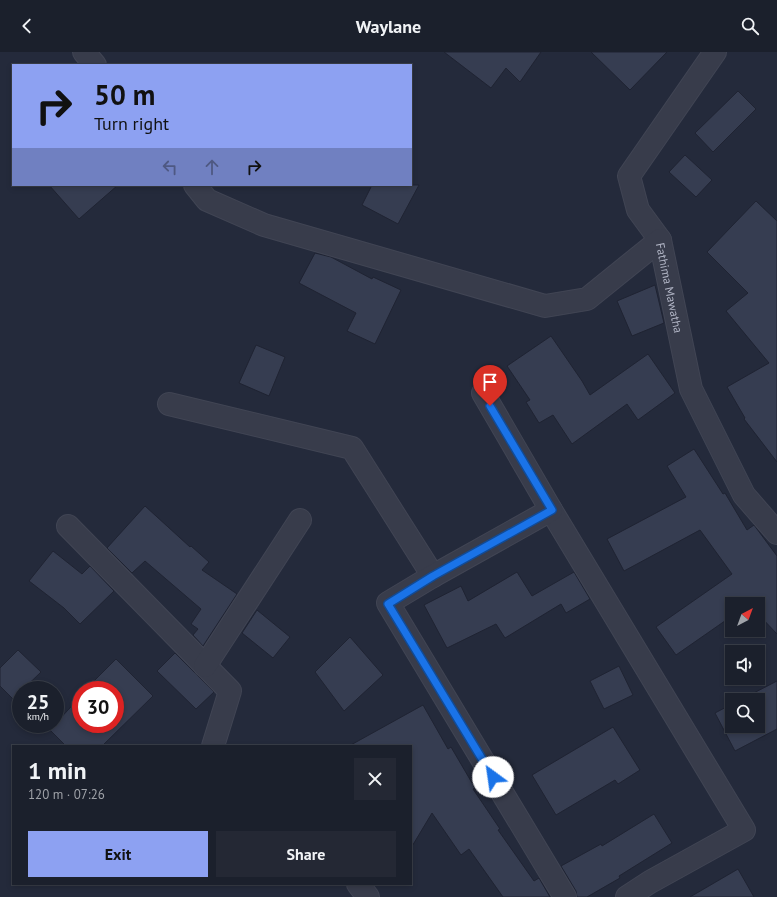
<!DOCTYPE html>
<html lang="en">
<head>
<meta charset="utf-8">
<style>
	:root { --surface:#1b202c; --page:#242834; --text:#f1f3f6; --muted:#a0a3a9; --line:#393e48; --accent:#8da1f2 }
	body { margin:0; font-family:"PT Sans",sans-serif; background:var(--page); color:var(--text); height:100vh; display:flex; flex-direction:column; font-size:15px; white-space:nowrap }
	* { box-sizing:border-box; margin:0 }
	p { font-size:13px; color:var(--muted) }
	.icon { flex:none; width:22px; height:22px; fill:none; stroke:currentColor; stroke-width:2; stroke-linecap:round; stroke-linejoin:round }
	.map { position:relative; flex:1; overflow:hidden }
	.side { position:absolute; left:12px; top:693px; width:400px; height:140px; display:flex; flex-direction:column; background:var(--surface); border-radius:0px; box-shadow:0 2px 6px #0003,0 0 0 1px var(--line) }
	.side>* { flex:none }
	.top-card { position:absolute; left:12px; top:12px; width:400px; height:122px; border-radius:0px; box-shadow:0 2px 6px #0003,0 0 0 1px var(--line); background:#8da1f2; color:#111; overflow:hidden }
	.needle { width:26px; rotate:41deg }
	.fabs { position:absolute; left:725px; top:545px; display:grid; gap:8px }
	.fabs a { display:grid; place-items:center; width:40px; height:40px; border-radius:0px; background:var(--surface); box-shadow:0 2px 6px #0003,0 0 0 1px var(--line); font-size:20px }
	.speed { position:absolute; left:12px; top:629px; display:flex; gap:8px; font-size:20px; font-weight:700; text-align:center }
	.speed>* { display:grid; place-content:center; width:52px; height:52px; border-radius:50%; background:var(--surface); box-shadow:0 2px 6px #0003,0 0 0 1px var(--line); line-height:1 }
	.speed small { font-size:10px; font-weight:400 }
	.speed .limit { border:6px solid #d22; background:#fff; color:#111 }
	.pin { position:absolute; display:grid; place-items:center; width:34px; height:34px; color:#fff; margin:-41px -17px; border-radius:50% 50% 50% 0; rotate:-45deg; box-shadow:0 0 4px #0007 }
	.pin .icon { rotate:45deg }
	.me { position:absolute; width:44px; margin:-22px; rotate:329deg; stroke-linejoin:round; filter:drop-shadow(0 0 3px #0008) }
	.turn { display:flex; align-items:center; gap:14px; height:84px; padding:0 16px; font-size:18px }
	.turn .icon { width:52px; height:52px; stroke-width:2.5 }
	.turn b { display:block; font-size:28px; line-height:34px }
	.lanes { display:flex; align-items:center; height:38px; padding:0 16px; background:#0003; justify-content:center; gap:20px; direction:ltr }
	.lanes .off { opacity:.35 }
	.round { display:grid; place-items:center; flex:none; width:42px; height:42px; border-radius:0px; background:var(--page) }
	.overview { display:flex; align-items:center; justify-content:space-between; height:68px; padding:0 16px }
	h1 { font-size:24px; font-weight:600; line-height:30px }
	.primary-button { display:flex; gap:8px; margin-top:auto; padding:8px 16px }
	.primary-button a { flex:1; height:46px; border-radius:0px; background:var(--accent); color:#111; font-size:16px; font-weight:600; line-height:46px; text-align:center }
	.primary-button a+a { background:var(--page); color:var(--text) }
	header { display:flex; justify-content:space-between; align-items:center; height:52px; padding:0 16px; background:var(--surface); font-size:18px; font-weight:600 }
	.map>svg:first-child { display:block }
	.building { fill:#363d51; stroke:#1f2332 }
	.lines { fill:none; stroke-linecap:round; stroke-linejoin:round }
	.street-casing { stroke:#414554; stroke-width:24 }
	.street { stroke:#383c4b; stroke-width:22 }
	.route-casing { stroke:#114b97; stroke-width:10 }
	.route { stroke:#1a73e8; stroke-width:7 }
	.labels { text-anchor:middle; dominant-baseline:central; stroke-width:4; stroke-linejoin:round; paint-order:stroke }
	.street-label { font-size:12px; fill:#b3b7c7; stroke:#1d2130 }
</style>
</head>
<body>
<header><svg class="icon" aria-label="back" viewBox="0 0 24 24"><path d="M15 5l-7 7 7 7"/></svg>Waylane<svg class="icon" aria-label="search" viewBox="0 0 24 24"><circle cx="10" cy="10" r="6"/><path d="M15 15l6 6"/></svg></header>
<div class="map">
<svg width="777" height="845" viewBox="0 0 777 845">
	<rect width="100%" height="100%" fill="#242a3b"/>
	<g class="building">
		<polygon points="444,0 541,0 520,30 506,16 491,36"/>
		<polygon points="591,0 667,0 630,38"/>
		<polygon points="738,39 756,57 713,100 695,81"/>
		<polygon points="685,103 712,128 696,145 669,120"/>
		<polygon points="49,133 118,133 79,167"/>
		<polygon points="372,133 419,133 398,172 362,153"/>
		<polygon points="756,149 777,169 777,410 744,367 745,366 727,335 769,311 726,259 748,241 707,200"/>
		<polygon points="315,201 331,205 372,227 373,225 401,238 375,292 347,279 356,261 299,231"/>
		<polygon points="655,233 664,271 632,284 617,249"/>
		<polygon points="551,284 582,329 590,343 648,302 675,341 638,368 627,352 572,392 553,363 539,371 526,350 530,348 507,314"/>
		<polygon points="256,293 285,305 269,344 239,331"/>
		<polygon points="694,397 723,442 725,441 747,478 754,473 777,504 777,582 758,562 758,552 732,552 732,564 676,603 656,575 732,522 700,478 624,519 607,487 686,445 667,414"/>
		<polygon points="145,454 190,495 191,494 209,510 202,518 237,542 203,594 193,583 198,577 191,572 201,557 145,509 132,521 107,496"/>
		<polygon points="53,499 82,522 90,514 114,539 80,572 64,556 29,529"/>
		<polygon points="517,520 532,544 574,520 590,547 566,561 561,552 505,586 496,572 447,596 424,553 461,534 468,549"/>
		<polygon points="257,558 290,585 273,606 242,581"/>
		<polygon points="350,585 383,623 344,659 315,620"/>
		<polygon points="18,598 41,620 13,647 0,634 0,616"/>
		<polygon points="175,601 214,640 196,657 157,619"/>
		<polygon points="116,607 153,644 102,694 66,694 49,677 55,672 81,644 81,672 115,672 115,638 85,638"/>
		<polygon points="619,614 633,643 604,657 590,629"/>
		<polygon points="777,629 777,677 735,699 715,661 732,652 732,674 758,674 758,648 740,648"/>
		<polygon points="423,653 448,697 451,695 475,736 473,737 500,777 498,778 534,829 539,826 550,845 503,845 469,797 461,803 432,761 411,796 411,694 349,694"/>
		<polygon points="613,675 640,718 618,732 615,728 556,763 532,723"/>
		<polygon points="654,762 672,791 619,824 620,826 587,845 577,845 576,839 561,814 601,792 602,794"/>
		<polygon points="738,817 754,845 690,845"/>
	</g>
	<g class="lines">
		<defs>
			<g id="street">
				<polyline points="84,0 95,13"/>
				<path id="s1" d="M715 0 629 124 638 158 660 188 691 337 744 443 777 481"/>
				<polyline points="195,133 207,148 264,173 545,254 587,247 660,188"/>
				<polyline points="483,341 551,458 744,778 650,830 627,845"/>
				<polyline points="169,352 352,396 433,524"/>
				<polyline points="551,458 433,524 388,551 565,845"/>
				<polyline points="68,474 230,639 213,694"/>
				<polyline points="205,614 300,468"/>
				<polyline points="358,832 368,845"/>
			</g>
		</defs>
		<use href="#street" class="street-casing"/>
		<use href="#street" class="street"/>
	</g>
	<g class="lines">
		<defs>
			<polyline id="route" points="490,354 552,458 433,524 388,552 493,725"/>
		</defs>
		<use href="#route" class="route-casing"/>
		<use href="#route" class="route"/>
	</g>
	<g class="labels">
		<g class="street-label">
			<text stroke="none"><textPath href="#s1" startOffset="272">Fathima Mawatha</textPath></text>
		</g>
	</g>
</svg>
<div class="fabs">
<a><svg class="needle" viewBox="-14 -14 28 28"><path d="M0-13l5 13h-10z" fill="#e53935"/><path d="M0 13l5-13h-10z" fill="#a0a3a9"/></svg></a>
<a><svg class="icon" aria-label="sound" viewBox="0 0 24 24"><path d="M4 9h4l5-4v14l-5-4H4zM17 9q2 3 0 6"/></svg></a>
<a><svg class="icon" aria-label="search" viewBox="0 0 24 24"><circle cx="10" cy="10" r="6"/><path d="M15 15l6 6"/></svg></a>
</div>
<div class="speed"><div>25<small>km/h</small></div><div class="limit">30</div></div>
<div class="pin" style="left:490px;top:354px;background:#d93025"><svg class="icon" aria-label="arrive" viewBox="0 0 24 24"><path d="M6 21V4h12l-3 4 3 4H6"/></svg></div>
<svg class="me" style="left:493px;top:725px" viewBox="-20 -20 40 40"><circle r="19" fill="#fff"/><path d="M0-13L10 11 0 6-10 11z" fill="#1a73e8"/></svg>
<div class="top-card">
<div class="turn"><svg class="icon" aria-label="right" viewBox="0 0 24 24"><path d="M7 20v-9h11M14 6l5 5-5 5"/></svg><div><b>50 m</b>Turn right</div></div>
<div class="lanes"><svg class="icon off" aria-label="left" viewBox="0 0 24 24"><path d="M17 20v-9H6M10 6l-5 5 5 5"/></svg><svg class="icon off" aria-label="ahead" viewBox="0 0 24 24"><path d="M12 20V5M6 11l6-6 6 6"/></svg><svg class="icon" aria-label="right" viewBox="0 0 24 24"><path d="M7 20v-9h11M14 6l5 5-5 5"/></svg></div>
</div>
<section class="side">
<div class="overview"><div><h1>1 min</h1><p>120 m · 07:26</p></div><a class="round"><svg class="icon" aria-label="close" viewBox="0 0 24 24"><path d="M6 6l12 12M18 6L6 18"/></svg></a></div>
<div class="primary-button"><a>Exit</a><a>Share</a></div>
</section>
</div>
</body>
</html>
